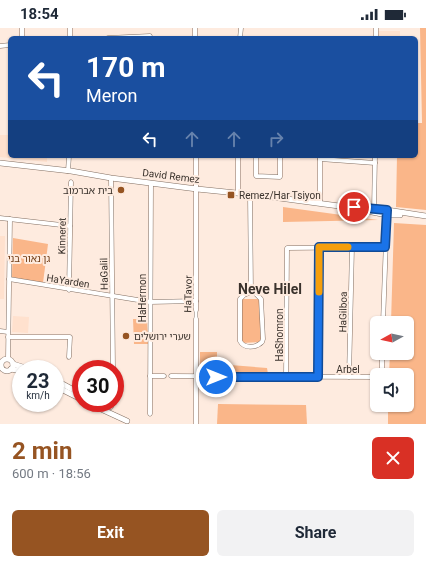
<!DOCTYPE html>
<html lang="en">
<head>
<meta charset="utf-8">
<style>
	:root { --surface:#fff; --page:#f2f2f3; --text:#1f2937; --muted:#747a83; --accent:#965422 }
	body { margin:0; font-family:Roboto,"Noto Sans Hebrew",sans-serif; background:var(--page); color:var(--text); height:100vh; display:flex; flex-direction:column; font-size:15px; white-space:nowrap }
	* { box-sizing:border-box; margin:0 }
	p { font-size:13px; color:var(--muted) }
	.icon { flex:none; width:22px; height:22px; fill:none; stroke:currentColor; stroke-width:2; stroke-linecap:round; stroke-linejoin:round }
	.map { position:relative; height:396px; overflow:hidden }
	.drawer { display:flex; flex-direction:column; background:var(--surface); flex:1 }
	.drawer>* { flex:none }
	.top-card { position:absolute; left:8px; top:8px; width:410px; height:122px; border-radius:6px; box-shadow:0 1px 3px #0004; background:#1a4fa0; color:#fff; overflow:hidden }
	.needle { width:26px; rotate:262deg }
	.buttons { position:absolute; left:370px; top:288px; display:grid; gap:8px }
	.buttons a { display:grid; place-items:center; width:44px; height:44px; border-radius:6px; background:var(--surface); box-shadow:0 1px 3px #0004; font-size:20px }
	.speed { position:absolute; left:12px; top:332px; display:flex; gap:8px; font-size:20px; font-weight:700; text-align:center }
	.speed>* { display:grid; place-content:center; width:52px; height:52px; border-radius:50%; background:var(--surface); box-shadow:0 1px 3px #0004; line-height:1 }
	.speed small { font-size:10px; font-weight:400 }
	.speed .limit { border:6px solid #d22; background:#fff; color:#111 }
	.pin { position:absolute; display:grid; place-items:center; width:34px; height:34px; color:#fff; margin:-17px; border:2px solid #fff; border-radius:50%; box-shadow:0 1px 4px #0007 }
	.me { position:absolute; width:44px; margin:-22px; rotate:90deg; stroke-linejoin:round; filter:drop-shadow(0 0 3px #0008) }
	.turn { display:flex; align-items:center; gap:14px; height:84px; padding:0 12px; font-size:18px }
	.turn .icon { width:52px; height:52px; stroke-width:2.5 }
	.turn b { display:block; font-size:28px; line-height:34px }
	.lanes { display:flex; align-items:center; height:38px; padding:0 12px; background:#0003; justify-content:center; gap:20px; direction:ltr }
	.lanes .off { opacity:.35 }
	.round { display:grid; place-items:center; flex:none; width:42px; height:42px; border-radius:6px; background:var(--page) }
	.headline { display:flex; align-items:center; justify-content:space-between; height:68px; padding:0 12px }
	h1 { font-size:24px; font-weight:700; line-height:30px; color:var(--accent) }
	.cta { display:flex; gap:8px; margin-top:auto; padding:8px 12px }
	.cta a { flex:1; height:46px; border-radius:6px; background:var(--accent); color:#fff; font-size:16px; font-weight:700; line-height:46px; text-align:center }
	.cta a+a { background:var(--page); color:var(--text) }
	.status { display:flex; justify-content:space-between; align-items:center; height:28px; padding:0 20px; background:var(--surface); direction:ltr }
	.status svg { height:11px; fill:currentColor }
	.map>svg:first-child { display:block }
	.built { fill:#ffe1ce }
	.green { fill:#fab689 }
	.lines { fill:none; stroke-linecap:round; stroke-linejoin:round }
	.pedestrian-casing { stroke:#836f62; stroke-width:4 }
	.minor-casing { stroke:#836f62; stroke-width:5 }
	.tertiary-casing { stroke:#836f62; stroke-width:6 }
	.pedestrian { stroke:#fff; stroke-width:3 }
	.minor { stroke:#fff; stroke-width:4 }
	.tertiary { stroke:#fff; stroke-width:5 }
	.route-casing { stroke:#114b97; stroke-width:10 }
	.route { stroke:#1a73e8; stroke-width:7 }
	.slow { stroke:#f59e0b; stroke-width:7 }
	.poi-dot { fill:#965422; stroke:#feebdf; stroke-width:1.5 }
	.labels { text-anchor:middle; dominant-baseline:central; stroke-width:4; stroke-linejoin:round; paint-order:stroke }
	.street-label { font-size:10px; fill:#3a322c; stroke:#feebdf }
	.poi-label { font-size:10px; fill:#3a322c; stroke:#feebdf; text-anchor:start }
	.park-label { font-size:10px; fill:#703c14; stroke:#feebdf }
	.district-label { font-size:14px; font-weight:bold; fill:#3a322c; stroke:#feebdf }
</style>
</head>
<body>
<div class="status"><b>18:54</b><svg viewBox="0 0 49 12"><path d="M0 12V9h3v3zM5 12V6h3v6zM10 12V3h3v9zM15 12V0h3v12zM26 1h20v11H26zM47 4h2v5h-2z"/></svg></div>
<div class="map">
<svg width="426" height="396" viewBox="0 0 426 396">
	<rect width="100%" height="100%" fill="#feebdf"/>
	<g class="built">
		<rect x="378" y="3" width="22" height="7"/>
		<polygon points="0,107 10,107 10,128 47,128 47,134 0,129"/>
		<polygon points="0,208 5,208 4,271 0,271"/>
		<polygon points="13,288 29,289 28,305 12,304"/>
	</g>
	<g class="green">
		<polygon points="420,0 426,0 426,182 396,179 397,128 416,128 416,95 422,95"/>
		<polygon points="283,179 378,192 283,194"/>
		<polygon points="394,195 426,197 426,396 388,396 388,377 407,377 407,347 389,347 390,325 407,325 407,295 391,295"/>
		<polygon points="13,210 48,216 43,255 12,249"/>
		<polygon points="241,271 260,271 261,314 242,315"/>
		<polygon points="133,291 147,291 148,316 134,316"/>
		<polygon points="200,324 217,324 217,336 267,340 268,346 200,345"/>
		<polygon points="218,376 306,377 307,396 217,396"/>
	</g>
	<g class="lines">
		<defs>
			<polyline id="pedestrian" points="196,291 196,282"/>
			<g id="minor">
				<polyline points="195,0 195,10"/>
				<polyline points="22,10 22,0"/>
				<polyline points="70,10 70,0"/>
				<polyline points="108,10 150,8 150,10"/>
				<polyline points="240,10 241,0"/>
				<polyline points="376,10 376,0"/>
				<polyline points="0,18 10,17"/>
				<polyline points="256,128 256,148 280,149 280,128"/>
				<polyline points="320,131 375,135"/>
				<polyline points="68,143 69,128"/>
				<polyline points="111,150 113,341"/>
				<polyline points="238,165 238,128"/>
				<polyline points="250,166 251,264"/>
				<polyline points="320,175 320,128"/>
				<polyline points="374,182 375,128"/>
				<polyline points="0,190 70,198"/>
				<polyline points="9,251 150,274 196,273"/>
				<polyline points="69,262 71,154"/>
				<path d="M251 264 255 265 261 271 263 311 262 314C256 320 244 321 240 313V271L244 267Z"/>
				<polyline points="196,282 196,128"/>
				<polyline points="196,291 196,396"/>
				<polyline points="383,295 387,185"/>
				<polyline points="0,303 8,304"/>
				<polyline points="8,309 70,309 69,329"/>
				<polyline points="8,331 10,191"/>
				<polyline points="382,347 382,325"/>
				<polyline points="150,348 164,348"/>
				<polyline points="171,348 377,349"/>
				<polyline points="286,349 287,220 385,219"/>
				<polyline points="318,349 319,219"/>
				<polyline points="349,349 352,219"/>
				<polyline points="105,380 111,379 113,375"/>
				<polyline points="150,386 151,155"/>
			</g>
			<g id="tertiary">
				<polyline points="0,135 71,143 111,150 197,161 257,167 339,178 374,180 426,188"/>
				<polyline points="362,182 387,187 400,187"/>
				<circle cx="7" cy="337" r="6"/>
				<polyline points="13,336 29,341"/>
				<polyline points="11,341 21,343"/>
				<polyline points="55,352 81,366"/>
				<polyline points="55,358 81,371"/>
				<polyline points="88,375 127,393"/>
			</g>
		</defs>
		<use href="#pedestrian" class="pedestrian-casing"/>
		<use href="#minor" class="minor-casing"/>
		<use href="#tertiary" class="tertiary-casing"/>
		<use href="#pedestrian" class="pedestrian"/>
		<use href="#minor" class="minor"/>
		<use href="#tertiary" class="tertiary"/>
	</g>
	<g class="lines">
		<defs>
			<polyline id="route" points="216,349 318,349 319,219 385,219 387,182 354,179"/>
		</defs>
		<use href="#route" class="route-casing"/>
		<use href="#route" class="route"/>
		<polyline class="slow" points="319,264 319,219 348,219"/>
	</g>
	<g class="poi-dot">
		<circle cx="121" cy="162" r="4"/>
		<rect x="227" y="163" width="8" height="8" rx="2"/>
		<circle cx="126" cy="308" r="4"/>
	</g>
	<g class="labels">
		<g class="street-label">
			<text transform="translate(171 148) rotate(7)">David Remez</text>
			<text transform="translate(62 208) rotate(-89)">Kinneret</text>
			<text transform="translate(104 246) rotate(-91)">HaGalil</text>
			<text transform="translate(68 253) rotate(9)">HaYarden</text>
			<text transform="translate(188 266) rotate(-89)">HaTavor</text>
			<text transform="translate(142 270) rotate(-90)">HaHermon</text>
			<text transform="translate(343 284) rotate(-89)">HaGilboa</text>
			<text transform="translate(279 307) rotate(-90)">HaShomron</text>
			<text x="348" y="341">Arbel</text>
		</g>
		<g class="poi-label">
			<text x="113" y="162" text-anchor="end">בית אברמוב</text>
			<text x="239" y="167">Remez/Har Tsiyon</text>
			<text x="134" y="308">שערי ירושלים</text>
		</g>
		<g class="park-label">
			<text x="29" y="230">גן נאור בני</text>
		</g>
		<g class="district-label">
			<text x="270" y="261">Neve Hilel</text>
		</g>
	</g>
</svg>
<div class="buttons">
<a><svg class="needle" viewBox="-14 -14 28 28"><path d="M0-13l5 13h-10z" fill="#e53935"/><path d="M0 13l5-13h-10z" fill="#747a83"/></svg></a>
<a><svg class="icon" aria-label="sound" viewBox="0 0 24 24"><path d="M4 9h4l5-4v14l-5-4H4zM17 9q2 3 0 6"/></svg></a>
</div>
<div class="speed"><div>23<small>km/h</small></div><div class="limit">30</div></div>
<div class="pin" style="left:354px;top:179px;background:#d93025"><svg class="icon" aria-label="arrive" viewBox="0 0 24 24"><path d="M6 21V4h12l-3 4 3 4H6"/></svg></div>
<svg class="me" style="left:216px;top:349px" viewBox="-20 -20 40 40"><circle r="17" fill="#1a73e8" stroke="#fff" stroke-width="3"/><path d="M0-11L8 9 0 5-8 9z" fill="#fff"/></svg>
<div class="top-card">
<div class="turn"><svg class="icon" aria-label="left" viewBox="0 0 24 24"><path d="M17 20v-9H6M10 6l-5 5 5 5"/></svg><div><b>170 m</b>Meron</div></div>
<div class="lanes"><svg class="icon" aria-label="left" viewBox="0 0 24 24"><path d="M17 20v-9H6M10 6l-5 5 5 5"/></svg><svg class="icon off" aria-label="ahead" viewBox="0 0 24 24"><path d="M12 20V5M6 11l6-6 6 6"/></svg><svg class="icon off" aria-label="ahead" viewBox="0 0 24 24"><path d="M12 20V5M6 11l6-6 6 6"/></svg><svg class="icon off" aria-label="right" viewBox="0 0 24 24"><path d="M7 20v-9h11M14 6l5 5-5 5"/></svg></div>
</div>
</div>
<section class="drawer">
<div class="headline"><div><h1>2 min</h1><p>600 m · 18:56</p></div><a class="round" style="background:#d93025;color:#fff"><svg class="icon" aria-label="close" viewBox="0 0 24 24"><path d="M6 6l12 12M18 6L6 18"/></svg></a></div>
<div class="cta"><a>Exit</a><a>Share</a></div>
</section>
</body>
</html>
